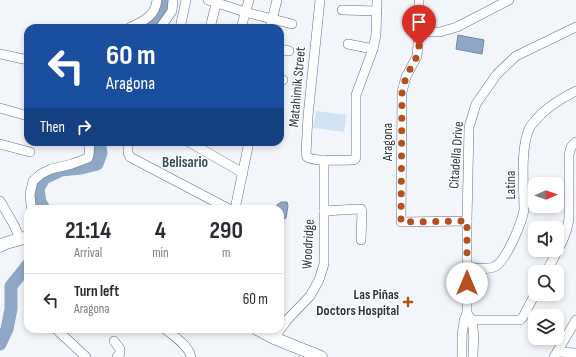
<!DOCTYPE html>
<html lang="en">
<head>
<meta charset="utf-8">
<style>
	:root { --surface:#fff; --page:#f2f2f3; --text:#2b2b33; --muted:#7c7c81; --line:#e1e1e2 }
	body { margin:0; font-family:"Sofia Sans Condensed",sans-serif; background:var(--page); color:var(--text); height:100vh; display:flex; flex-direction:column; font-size:15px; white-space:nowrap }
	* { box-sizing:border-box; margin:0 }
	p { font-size:13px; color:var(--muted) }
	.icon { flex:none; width:22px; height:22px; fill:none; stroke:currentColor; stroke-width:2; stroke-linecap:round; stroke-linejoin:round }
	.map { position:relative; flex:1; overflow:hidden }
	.details { position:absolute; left:24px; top:205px; width:260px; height:128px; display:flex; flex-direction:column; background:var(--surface); border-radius:12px; box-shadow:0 2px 6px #0003 }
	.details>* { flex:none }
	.guide { position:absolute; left:24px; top:24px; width:260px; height:122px; border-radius:12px; box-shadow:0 2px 6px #0003; background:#1a4fa0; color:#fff; overflow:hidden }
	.needle { width:26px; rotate:88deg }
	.fabs { position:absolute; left:528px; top:177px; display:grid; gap:8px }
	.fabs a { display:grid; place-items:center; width:36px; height:36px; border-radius:8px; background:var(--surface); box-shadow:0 2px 6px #0003; font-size:20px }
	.pin { position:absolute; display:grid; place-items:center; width:34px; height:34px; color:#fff; margin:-41px -17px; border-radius:50% 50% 50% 0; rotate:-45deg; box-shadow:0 0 4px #0007 }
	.pin .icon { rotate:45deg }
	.me { position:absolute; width:44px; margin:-22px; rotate:0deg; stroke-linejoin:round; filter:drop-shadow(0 0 3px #0008) }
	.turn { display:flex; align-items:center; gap:14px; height:84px; padding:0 16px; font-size:18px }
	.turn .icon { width:52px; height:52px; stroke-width:2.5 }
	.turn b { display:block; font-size:28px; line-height:34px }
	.then { display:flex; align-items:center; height:38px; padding:0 16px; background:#0003; gap:8px; font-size:15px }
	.eta { display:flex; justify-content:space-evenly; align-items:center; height:68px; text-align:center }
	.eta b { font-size:24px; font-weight:700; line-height:28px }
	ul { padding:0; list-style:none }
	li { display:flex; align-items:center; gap:12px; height:52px; padding:0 16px; border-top:1px solid var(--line) }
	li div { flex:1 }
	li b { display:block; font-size:15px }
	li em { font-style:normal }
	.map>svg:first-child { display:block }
	.green { fill:#d2e2f5 }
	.water { fill:#8fa8c7; stroke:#72869e }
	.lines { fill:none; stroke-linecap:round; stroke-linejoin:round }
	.river { stroke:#8fa8c7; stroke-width:13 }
	.minor-casing { stroke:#5d7088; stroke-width:10 }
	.major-casing { stroke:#5d7088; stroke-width:13 }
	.minor { stroke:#fff; stroke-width:9 }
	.major { stroke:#fff; stroke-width:12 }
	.route { stroke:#b5501f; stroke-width:7; stroke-dasharray:0 12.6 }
	.poi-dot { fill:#b5501f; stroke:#fff; stroke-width:1.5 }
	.labels { text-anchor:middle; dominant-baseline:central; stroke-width:3; stroke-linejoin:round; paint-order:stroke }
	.street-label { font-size:14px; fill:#2d3640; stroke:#fff }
	.poi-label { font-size:14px; font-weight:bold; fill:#2d3640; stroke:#fff; text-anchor:end }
	.neighbourhood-label { font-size:15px; font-weight:bold; fill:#394c62; stroke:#fff }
</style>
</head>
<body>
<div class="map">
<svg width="576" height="357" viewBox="0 0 576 357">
	<rect width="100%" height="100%" fill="#f2f6fb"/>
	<polygon class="green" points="316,111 346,115 344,132 313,128"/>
	<g class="water">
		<polygon points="458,35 484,40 482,54 456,49"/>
		<polygon points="281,202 287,202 288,206 286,218 281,220 280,220 280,209 276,209 277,205"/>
	</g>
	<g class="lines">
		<g class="river">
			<path d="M146 28C158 20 162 15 162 0"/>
			<polyline points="44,209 40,202 38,189 44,178 61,170 81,168 97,164 101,153 99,142"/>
			<polyline points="0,344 7,329 11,309 11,286 28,265"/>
		</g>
		<defs>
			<g id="minor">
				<polyline points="208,0 245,12 292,24"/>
				<path d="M320 0 308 116 306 153 307 157C315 162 342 160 353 160L355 159 356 157V95L373 49 376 35 377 0"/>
				<polyline points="419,0 419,32 417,56 406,77 402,92 401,222 467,221"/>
				<polyline points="342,10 377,11"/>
				<path d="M129 28C143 21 155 17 157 0"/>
				<polyline points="160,28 172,11 173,0"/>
				<polyline points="180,28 186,0"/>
				<polyline points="210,28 217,0"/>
				<polyline points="241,28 249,0"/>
				<polyline points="270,28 277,0"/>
				<polyline points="419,32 440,32 457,27 509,0"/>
				<polyline points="348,44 373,49"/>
				<polyline points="280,49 289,51"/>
				<polyline points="0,54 28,60"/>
				<polyline points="280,79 283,80"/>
				<polyline points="0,108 28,116"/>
				<polyline points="128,142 128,153 130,157 229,209"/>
				<polyline points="189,142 243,173"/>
				<polyline points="0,144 30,152"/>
				<polyline points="0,201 14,225 20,239"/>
				<polyline points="32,209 31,205 30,194 33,181 41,174 51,169 72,164 88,158 89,155 90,142"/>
				<polyline points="235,209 249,142"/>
				<polyline points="324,211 358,209 361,209 362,212 361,240"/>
				<path d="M466 267C475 268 487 270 494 267 506 262 522 222 524 210 524 187 520 150 529 129 530 127 532 124 534 122 545 108 560 99 576 91"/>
				<path d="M546 272C555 255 567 237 569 218V155L571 147 576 142"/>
				<path d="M469 316C476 328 473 344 473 357"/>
				<polyline points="464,320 520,320 523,317 535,294"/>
				<polyline points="56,329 86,357"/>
				<path d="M165 329C174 336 189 346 191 357"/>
				<polyline points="274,338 287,320 310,296 319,280 324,264 324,160"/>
				<polyline points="114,341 120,349 120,353 117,357"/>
				<polyline points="557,352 576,353"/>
				<path d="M462 357C462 342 461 327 467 313V221L469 127 476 104 497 74 516 56 576 27"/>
				<polyline points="554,357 576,320"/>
			</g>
			<g id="major">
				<polyline points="0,246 6,243 28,237"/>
				<polyline points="257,329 274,338 321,357"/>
			</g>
		</defs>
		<use href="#minor" class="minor-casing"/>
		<use href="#major" class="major-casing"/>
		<use href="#minor" class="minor"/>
		<use href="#major" class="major"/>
	</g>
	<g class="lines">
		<polyline class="route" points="419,46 417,56 406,77 402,92 401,222 467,221 467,283"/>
	</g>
	<path class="poi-dot" d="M406 296h4v4h4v4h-4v4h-4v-4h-4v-4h4z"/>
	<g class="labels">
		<g class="street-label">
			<text transform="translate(297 87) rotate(-85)">Matahimik Street</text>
			<text transform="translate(387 142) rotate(-90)">Aragona</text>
			<text transform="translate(456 155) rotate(-86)">Citadella Drive</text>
			<text transform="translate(510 185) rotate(-90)">Latina</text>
			<text transform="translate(308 244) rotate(-87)">Woodridge</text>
		</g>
		<g class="poi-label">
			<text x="399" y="294">Las Piñas<tspan x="399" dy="16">Doctors Hospital</tspan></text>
		</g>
		<g class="neighbourhood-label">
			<text x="185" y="162">Belisario</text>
		</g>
	</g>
</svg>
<div class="fabs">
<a><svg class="needle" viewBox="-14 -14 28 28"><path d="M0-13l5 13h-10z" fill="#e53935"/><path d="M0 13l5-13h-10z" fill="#7c7c81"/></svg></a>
<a><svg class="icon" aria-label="sound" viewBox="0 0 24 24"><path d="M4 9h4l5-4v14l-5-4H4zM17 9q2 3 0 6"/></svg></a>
<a><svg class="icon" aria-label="search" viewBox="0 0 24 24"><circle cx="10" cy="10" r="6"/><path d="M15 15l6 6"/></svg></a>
<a><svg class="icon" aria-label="layers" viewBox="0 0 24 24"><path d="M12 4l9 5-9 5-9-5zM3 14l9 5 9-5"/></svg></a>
</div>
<div class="pin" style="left:419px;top:46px;background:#d93025"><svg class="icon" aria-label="arrive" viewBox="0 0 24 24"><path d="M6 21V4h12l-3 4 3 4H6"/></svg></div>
<svg class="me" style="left:467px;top:283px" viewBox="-20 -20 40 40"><circle r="19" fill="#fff"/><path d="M0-13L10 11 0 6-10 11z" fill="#b5501f"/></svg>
<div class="guide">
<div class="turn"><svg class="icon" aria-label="left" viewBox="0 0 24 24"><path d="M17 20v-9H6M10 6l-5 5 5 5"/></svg><div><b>60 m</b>Aragona</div></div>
<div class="then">Then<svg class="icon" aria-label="right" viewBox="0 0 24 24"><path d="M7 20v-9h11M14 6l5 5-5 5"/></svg></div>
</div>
<section class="details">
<div class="eta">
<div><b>21:14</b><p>Arrival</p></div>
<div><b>4</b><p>min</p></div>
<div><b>290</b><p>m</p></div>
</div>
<ul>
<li><svg class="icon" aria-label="left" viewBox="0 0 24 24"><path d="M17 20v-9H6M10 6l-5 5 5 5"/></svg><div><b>Turn left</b><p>Aragona</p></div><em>60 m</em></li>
</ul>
</section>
</div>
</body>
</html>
